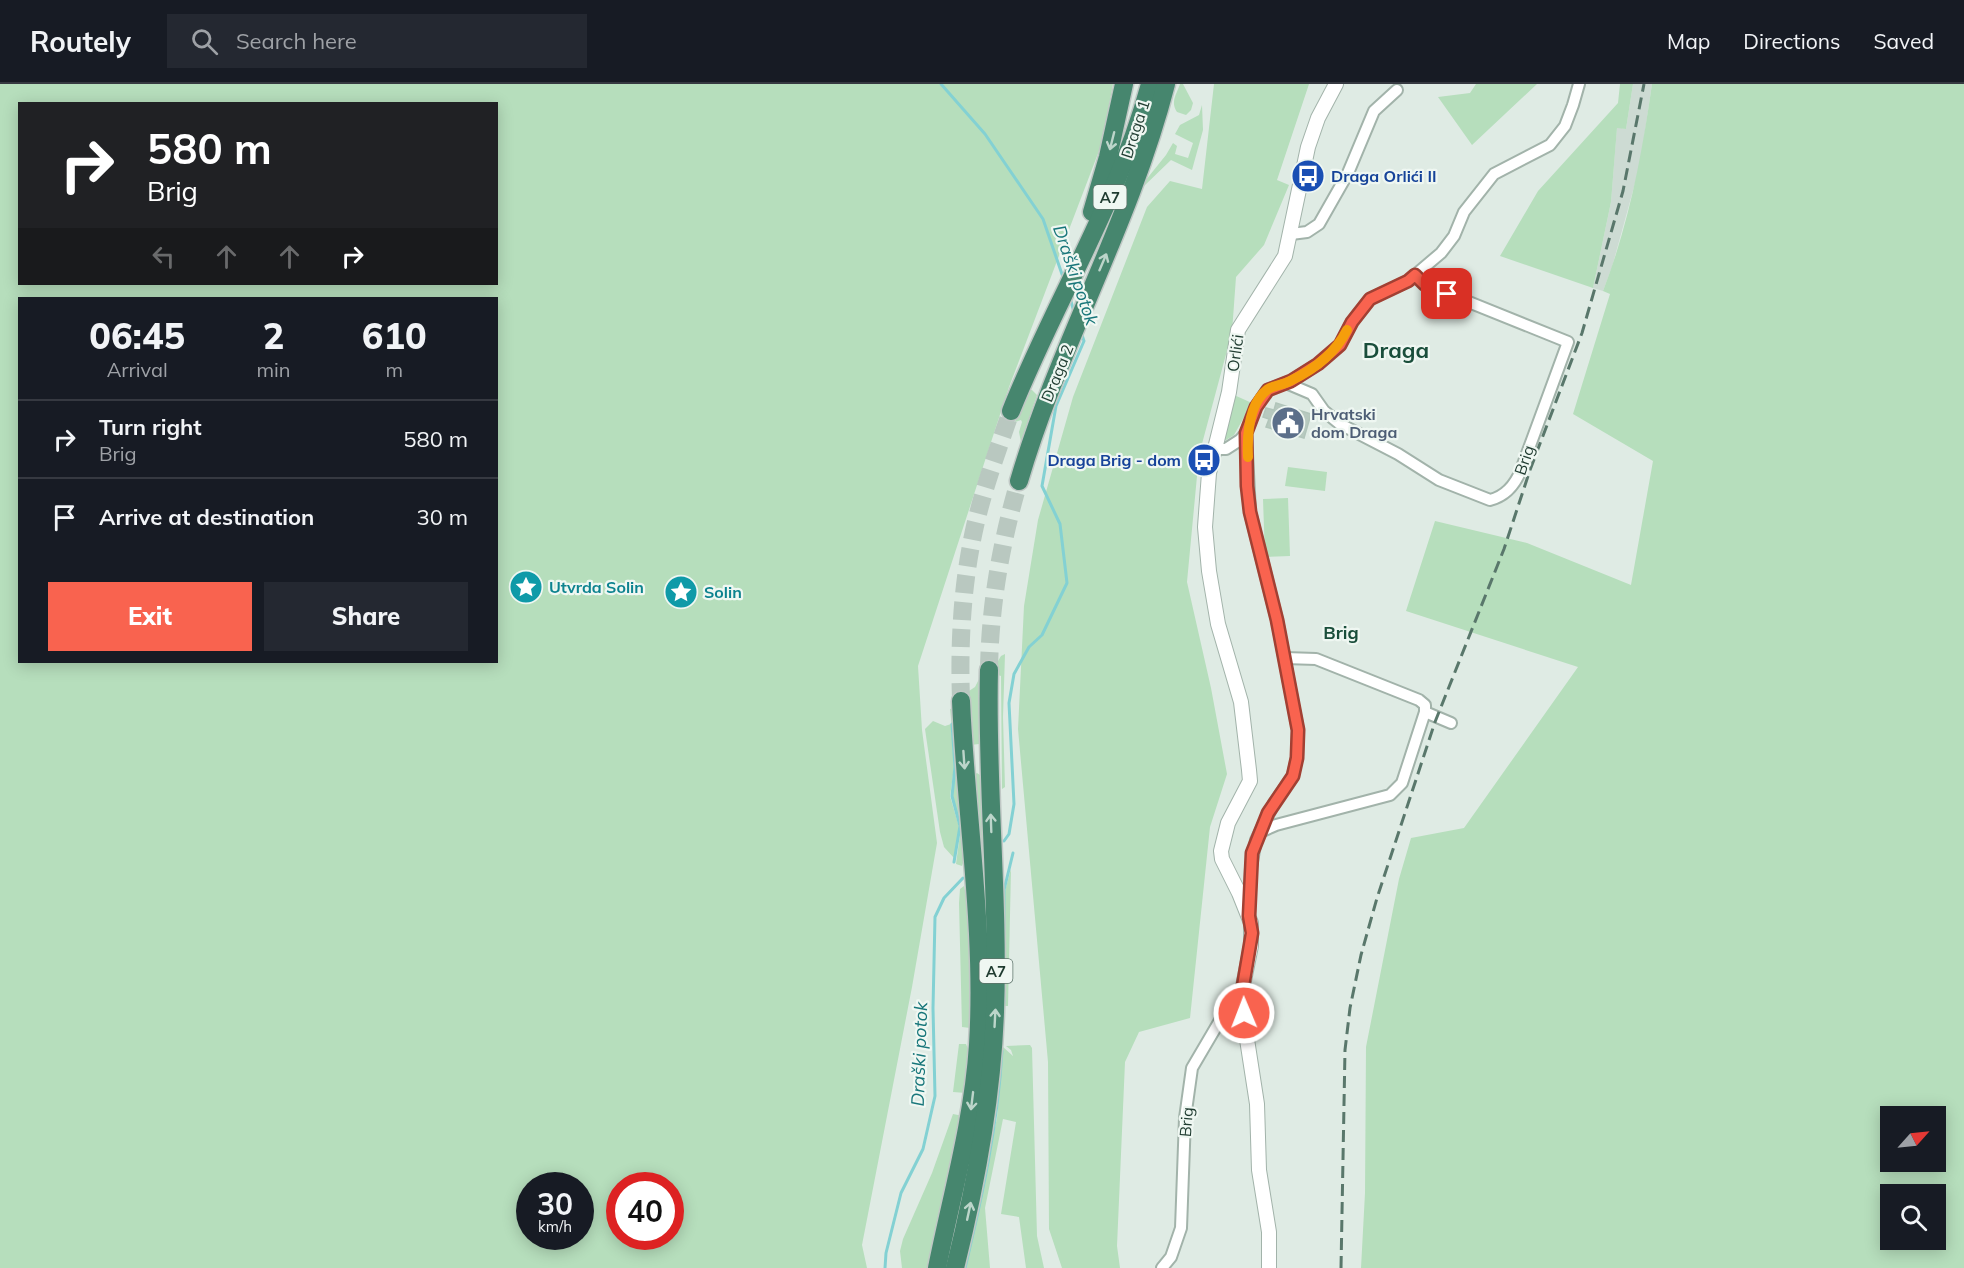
<!DOCTYPE html>
<html lang="en">
<head>
<meta charset="utf-8">
<style>
	:root { --surface:#171b24; --page:#242831; --text:#f1f3f6; --muted:#9ea1a6; --line:#363941; --accent:#f9634f }
	body { margin:0; font-family:Mulish,sans-serif; background:var(--page); color:var(--text); height:100vh; display:flex; flex-direction:column; font-size:22px; white-space:nowrap }
	* { box-sizing:border-box; margin:0 }
	p { font-size:20px; color:var(--muted) }
	.icon { flex:none; width:33px; height:33px; fill:none; stroke:currentColor; stroke-width:2; stroke-linecap:round; stroke-linejoin:round }
	.map { position:relative; flex:1; overflow:hidden }
	.drawer { position:absolute; left:18px; top:213px; width:480px; height:366px; display:flex; flex-direction:column; background:var(--surface); border-radius:0px; box-shadow:0 3px 15px #0003 }
	.drawer>* { flex:none }
	.top-card { position:absolute; left:18px; top:18px; width:480px; height:183px; border-radius:0px; box-shadow:0 3px 15px #0003; background:#202124; color:#fff; overflow:hidden }
	.needle { width:39px; rotate:63deg }
	.tools { position:absolute; left:1880px; top:1022px; display:grid; gap:12px }
	.tools a { display:grid; place-items:center; width:66px; height:66px; border-radius:0px; background:var(--surface); box-shadow:0 3px 15px #0003; font-size:30px }
	.speed { position:absolute; left:516px; top:1088px; display:flex; gap:12px; font-size:30px; font-weight:700; text-align:center }
	.speed>* { display:grid; place-content:center; width:78px; height:78px; border-radius:50%; background:var(--surface); box-shadow:0 3px 15px #0003; line-height:1 }
	.speed small { font-size:15px; font-weight:400 }
	.speed .limit { border:9px solid #d22; background:#fff; color:#111 }
	.pin { position:absolute; display:grid; place-items:center; width:51px; height:51px; color:#fff; margin:-26px; border-radius:12px; box-shadow:0 3px 9px #0006 }
	.me { position:absolute; width:66px; margin:-33px; rotate:359deg; stroke-linejoin:round; filter:drop-shadow(0 0 4px #0008) }
	.turn { display:flex; align-items:center; gap:21px; height:126px; padding:0 30px; font-size:27px }
	.turn .icon { width:78px; height:78px; stroke-width:2.5 }
	.turn b { display:block; font-size:42px; line-height:51px }
	.lanes { display:flex; align-items:center; height:57px; padding:0 30px; background:#0003; justify-content:center; gap:30px; direction:ltr }
	.lanes .off { opacity:.35 }
	.eta { display:flex; justify-content:space-evenly; align-items:center; height:102px; text-align:center }
	.eta b { font-size:36px; font-weight:800; line-height:42px }
	.primary-button { display:flex; gap:12px; margin-top:auto; padding:12px 30px }
	.primary-button a { flex:1; height:69px; border-radius:0px; background:var(--accent); color:#fff; font-size:24px; font-weight:800; line-height:69px; text-align:center }
	.primary-button a+a { background:var(--page); color:var(--text) }
	ul { padding:0; list-style:none }
	li { display:flex; align-items:center; gap:18px; height:78px; padding:0 30px; border-top:2px solid var(--line) }
	li div { flex:1 }
	li b { display:block; font-size:22px }
	li em { font-style:normal }
	header { display:flex; align-items:center; gap:36px; box-sizing:border-box; height:84px; padding:0 30px; background:var(--surface); border-bottom:2px solid var(--line) }
	header strong { font-size:28px }
	nav { display:flex; gap:33px; margin-inline-start:auto; font-size:21px }
	.search { width:420px; height:54px; background:var(--page); display:flex; align-items:center; gap:15px; box-sizing:border-box; padding:0 21px; border-radius:0px; color:var(--muted); font-size:22px }
	.map>svg:first-child { display:block }
	.built { fill:#cddbd3 }
	.green { fill:#b6debc; fill-rule:evenodd }
	.lines { fill:none; stroke-linecap:round; stroke-linejoin:round }
	.stream { stroke:#83d1d3; stroke-width:3 }
	.building { fill:#b7c9bf; stroke:#b1c5ba; stroke-width:1.5 }
	.trunk-tunnel { stroke:#b9c8c0; stroke-width:18; stroke-dasharray:18 9; stroke-linecap:butt }
	.minor-casing { stroke:#a2b3aa; stroke-width:14 }
	.tertiary-casing { stroke:#a2b3aa; stroke-width:16 }
	.trunk-casing { stroke:#c0c8c5; stroke-width:21 }
	.minor { stroke:#fff; stroke-width:10 }
	.tertiary { stroke:#fff; stroke-width:14 }
	.trunk { stroke:#46866e; stroke-width:18 }
	.rail { stroke:#59776b; stroke-width:3; stroke-dasharray:12 6; stroke-linecap:butt }
	.oneway { stroke:#bcd5ca }
	.route-casing { stroke:#a24033; stroke-width:15 }
	.route { stroke:#f9634f; stroke-width:10 }
	.slow { stroke:#f59e0b; stroke-width:10 }
	.labels { text-anchor:middle; dominant-baseline:central; stroke-width:4.5; stroke-linejoin:round; paint-order:stroke }
	.shield { fill:#eff7f2; stroke:#5d736a; stroke-width:1.5 }
	.shield-label { font-size:15px; font-weight:bold; fill:#1f3b30 }
	.street-label { font-size:16px; fill:#1f3b30; stroke:#eff7f2 }
	.transit-label { font-size:16px; font-weight:bold; fill:#164399; stroke:#eff7f2; text-anchor:start }
	.service-label { font-size:16px; font-weight:bold; fill:#4e5e75; stroke:#eff7f2; text-anchor:start }
	.culture-label { font-size:16px; font-weight:bold; fill:#0d838f; stroke:#eff7f2; text-anchor:start }
	.water-label { font-size:18px; font-style:italic; fill:#17767a; stroke:#eff7f2 }
	.neighbourhood-label { font-size:18px; font-weight:bold; fill:#1a4e3b; stroke:#eff7f2 }
	.district-label { font-size:22px; font-weight:bold; fill:#1a4e3b; stroke:#eff7f2 }
</style>
</head>
<body>
<header>
<strong>Routely</strong>
<div class="search"><svg class="icon" aria-label="search" viewBox="0 0 24 24"><circle cx="10" cy="10" r="6"/><path d="M15 15l6 6"/></svg>Search here</div>
<nav><a>Map</a><a>Directions</a><a>Saved</a></nav>
</header>
<div class="map">
<svg width="1964" height="1184" viewBox="0 0 1964 1184">
	<rect width="100%" height="100%" fill="#dfebe4"/>
	<polygon class="built" points="1633,0 1652,0 1640,81 1612,183 1603,207 1593,204 1611,118 1617,43 1626,45"/>
	<g class="green">
		<path d="M0 0H1113L1102 59 1009 303 918 582 922 646 937 759 912 903 862 1161 867 1184H0ZM20 20H496V200H20ZM20 214H496V578H20ZM530 1101H580V1152H530ZM620 1101H670V1152H620Z"/>
		<path d="M1180 0H1183L1193 19 1191 26 1186 31 1177 28C1170 17 1177 10 1180 0Z"/>
		<polygon points="1214,0 1309,0 1277,96 1289,101 1264,161 1236,193 1232,248 1199,371 1187,498 1211,604 1227,690 1210,743 1190,934 1139,948 1125,978 1117,1162 1120,1184 1062,1184 1049,1145 1048,978 1018,645 1024,522 1038,436 1073,313 1147,123 1170,97 1202,105"/>
		<polygon points="1476,0 1537,0 1472,61 1438,13 1470,9"/>
		<polygon points="1620,0 1633,0 1626,45 1617,44 1611,118 1593,204 1500,172 1538,107 1618,19"/>
		<path d="M1652 0H1964V1184H1361L1365 1109 1366 963 1399 795 1411 754 1464 744 1578 583 1406 527 1435 437 1527 459 1631 501 1653 377 1573 330 1610 210 1603 207C1629 140 1642 70 1652 0ZM1890 1032H1935V1077H1890ZM1890 1110H1935V1155H1890Z"/>
		<polygon points="1202,21 1203,46 1192,86 1171,76 1143,103 1141,102 1166,71 1173,59 1177,62 1175,70 1188,74 1193,59 1175,50 1180,41 1199,31"/>
		<polygon points="1027,306 1032,306 1037,311 1021,358 1019,348 1022,338 1021,336 1015,338"/>
		<polygon points="1234,311 1252,319 1234,351 1223,358"/>
		<polygon points="1288,383 1327,388 1325,407 1285,402"/>
		<polygon points="1288,414 1290,472 1265,473 1263,415"/>
		<polygon points="1005,570 1003,633 1005,703 1002,705 1001,592 998,591 998,577 1001,572"/>
		<polygon points="980,593 982,593 982,657 979,660 971,661 969,607 975,603"/>
		<polygon points="954,624 965,773 962,782 956,780 961,743 952,712 956,684 950,625"/>
		<polygon points="933,637 945,642 951,640 954,684 950,712 959,743 954,774 944,763 940,748 925,645"/>
		<polygon points="977,689 983,693 987,800 981,803 972,692"/>
		<polygon points="1011,785 1008,922 1005,922 1005,807"/>
		<polygon points="964,802 966,811 968,811 972,944 966,1009 953,1008 959,960 966,960 968,965 970,944 962,943 959,819 960,805"/>
		<polygon points="1030,961 1032,964 1037,1152 1044,1184 1026,1184 1019,1133 1001,1130 1016,1038 1003,1035 985,1124 990,1184 966,1184 997,1034 1003,963 1013,972 1011,966 1006,962"/>
		<polygon points="953,1030 963,1032 927,1184 902,1184 900,1167 903,1155 932,1089"/>
	</g>
	<g class="lines">
		<g class="stream">
			<polyline points="941,0 985,50 1043,135 1064,196"/>
			<polyline points="1070,214 1074,228"/>
			<polyline points="952,640 955,683 952,712 960,742 954,778"/>
			<polyline points="1004,757 1009,750 1014,720 1009,619 1014,590 1029,563 1042,551 1067,499 1060,440 1042,402 1056,322 1084,257 1081,248"/>
			<polyline points="1004,919 1004,806 1013,769"/>
			<polyline points="885,1184 886,1169 901,1109 923,1065 935,1012 933,924 935,833 944,814 963,794"/>
			<path d="M965 1184C982 1113 998 1040 1002 967"/>
		</g>
	</g>
	<polygon class="building" points="1276,319 1311,330 1304,354 1266,343 1269,335 1263,333 1266,324 1274,326"/>
	<g class="lines">
		<g class="trunk-tunnel">
			<path d="M989 586C990 521 1001 459 1019 397"/>
			<path d="M961 617C959 558 962 500 975 442 984 403 998 365 1011 327"/>
		</g>
		<defs>
			<g id="minor">
				<polyline points="1291,150 1307,148 1319,140 1348,89 1374,27 1397,6"/>
				<path d="M1286 299 1312 310 1324 327 1340 340 1398 370 1439 396 1490 416C1506 412 1515 401 1521 386L1568 258 1424 200 1415 191"/>
				<polyline points="1246,349 1250,428 1277,536 1298,646 1297,673 1293,692 1274,719 1256,756 1251,783 1249,832"/>
				<polyline points="1214,365 1226,365 1240,356 1246,349 1256,323 1267,306 1291,297 1318,280 1340,261 1352,238 1370,215 1408,197 1441,169 1454,152 1464,128 1494,90 1550,61 1565,42 1573,21 1579,0"/>
				<polyline points="1425,628 1451,639"/>
				<polyline points="1260,748 1276,741 1390,711 1402,699 1425,628 1425,621 1419,616 1316,575 1285,574"/>
				<polyline points="1162,1184 1171,1173 1181,1144 1185,1034 1192,984 1229,921 1243,902"/>
			</g>
			<polyline id="tertiary" points="1269,1184 1269,1148 1259,1086 1257,1020 1244,936 1243,902 1251,862 1251,839 1239,809 1222,775 1221,767 1228,739 1250,697 1249,686 1241,618 1218,540 1209,487 1205,443 1209,389 1229,308 1238,246 1285,172 1308,63 1318,34 1336,0"/>
			<g id="trunk">
				<polyline points="1092,128 1108,73 1124,0"/>
				<path d="M1011 327C1055 217 1119 116 1150 0"/>
				<path d="M1019 397C1059 261 1131 137 1166 0"/>
				<path d="M937 1184C952 1110 973 1037 978 961 985 846 966 732 961 617"/>
				<path d="M955 1184C976 1100 992 1015 995 928 999 814 986 700 989 586"/>
			</g>
		</defs>
		<use href="#minor" class="minor-casing"/>
		<use href="#tertiary" class="tertiary-casing"/>
		<use href="#trunk" class="trunk-casing"/>
		<use href="#minor" class="minor"/>
		<use href="#tertiary" class="tertiary"/>
		<use href="#trunk" class="trunk"/>
		<polyline class="rail" points="1341,1184 1345,966 1350,924 1361,871 1377,814 1435,638 1504,465 1530,386 1582,249 1623,107 1644,0"/>
	</g>
	<defs><path id="oneway-shaft" d="M-6 0H5M1.5-3L5.5 0L1.5 3" fill="none" stroke-width="1.6" stroke-linecap="round" stroke-linejoin="round" transform="scale(1.5)"/></defs>
	<g class="oneway">
		<use href="#oneway-shaft" transform="translate(1112 57) rotate(104)"/>
		<use href="#oneway-shaft" transform="translate(1103 178) rotate(-67)"/>
		<use href="#oneway-shaft" transform="translate(964 676) rotate(86)"/>
		<use href="#oneway-shaft" transform="translate(991 739) rotate(-92)"/>
		<use href="#oneway-shaft" transform="translate(995 934) rotate(-87)"/>
		<use href="#oneway-shaft" transform="translate(972 1017) rotate(97)"/>
		<use href="#oneway-shaft" transform="translate(969 1127) rotate(-78)"/>
	</g>
	<g class="lines">
		<defs>
			<polyline id="route" points="1244,929 1243,902 1252,849 1249,832 1252,769 1268,729 1293,692 1297,674 1298,646 1277,536 1250,428 1247,402 1246,349 1256,323 1268,306 1291,297 1318,280 1340,261 1352,238 1370,215 1408,197 1415,191 1424,200 1447,210"/>
		</defs>
		<use href="#route" class="route-casing"/>
		<use href="#route" class="route"/>
		<path class="slow" d="M1248 373C1247 352 1248 320 1268 305 1275 301 1283 301 1290 297 1313 286 1335 270 1347 246"/>
	</g>
	<defs>
		<symbol id="bus-disc" viewBox="-11 -11 22 22"><circle r="9.5" fill="#1a4fb4" stroke="#eff7f2"/><path d="M-5-6H5V4H4V6H2V4H-2V6H-4V4H-5ZM-3.5-4V0h7V-4ZM-3.5 1.2v1.5H-2V1.2ZM2 1.2v1.5H3.5V1.2Z" fill="#fff"/></symbol>
		<symbol id="civic-disc" viewBox="-11 -11 22 22"><circle r="9.5" fill="#5c6f8a" stroke="#eff7f2"/><path d="M-.6-6.5H3V-4.5H.6V-3L4-1V1h2V6H-6V1h2V-1L-.6-3ZM-1.2 2.5V6h2.4V2.5Z" fill="#fff"/></symbol>
		<symbol id="sight-disc" viewBox="-11 -11 22 22"><circle r="9.5" fill="#0f9aa8" stroke="#eff7f2"/><path d="M0-6L1.8-2.2L6-1.7L2.9 1.2L3.7 5.4L0 3.3L-3.7 5.4L-2.9 1.2L-6-1.7L-1.8-2.2Z" fill="#fff"/></symbol>
	</defs>
	<g fill-rule="evenodd">
		<use href="#bus-disc" x="1289" y="73" width="38" height="38"/>
		<use href="#civic-disc" x="1269" y="320" width="38" height="38"/>
		<use href="#bus-disc" x="1185" y="357" width="38" height="38"/>
		<use href="#sight-disc" x="507" y="484" width="38" height="38"/>
		<use href="#sight-disc" x="662" y="489" width="38" height="38"/>
	</g>
	<g class="labels">
		<g class="shield">
			<rect x="1093.5" y="101" width="33" height="24" rx="4.5"/>
			<rect x="979.5" y="875" width="33" height="24" rx="4.5"/>
		</g>
		<g class="shield-label">
			<text x="1110" y="113">A7</text>
			<text x="996" y="887">A7</text>
		</g>
		<g class="street-label">
			<text transform="translate(1135 45) rotate(-72)">Draga 1</text>
			<text transform="translate(1235 269) rotate(-82)">Orlići</text>
			<text transform="translate(1057 289) rotate(-68)">Draga 2</text>
			<text transform="translate(1524 376) rotate(-71)">Brig</text>
			<text transform="translate(1186 1038) rotate(-85)">Brig</text>
		</g>
		<g class="transit-label">
			<text x="1331" y="92">Draga Orlići II</text>
			<text x="1181" y="376" text-anchor="end">Draga Brig - dom</text>
		</g>
		<g class="service-label">
			<text x="1311" y="330">Hrvatski<tspan x="1311" dy="18">dom Draga</tspan></text>
		</g>
		<g class="culture-label">
			<text x="549" y="503">Utvrda Solin</text>
			<text x="704" y="508">Solin</text>
		</g>
		<g class="water-label">
			<text transform="translate(1076 191) rotate(71)">Draški potok</text>
			<text transform="translate(919 970) rotate(-88)">Draški potok</text>
		</g>
		<g class="neighbourhood-label">
			<text x="1341" y="548">Brig</text>
		</g>
		<g class="district-label">
			<text x="1396" y="266">Draga</text>
		</g>
	</g>
</svg>
<div class="tools">
<a><svg class="needle" viewBox="-14 -14 28 28"><path d="M0-13l5 13h-10z" fill="#e53935"/><path d="M0 13l5-13h-10z" fill="#9ea1a6"/></svg></a>
<a><svg class="icon" aria-label="search" viewBox="0 0 24 24"><circle cx="10" cy="10" r="6"/><path d="M15 15l6 6"/></svg></a>
</div>
<div class="speed"><div>30<small>km/h</small></div><div class="limit">40</div></div>
<div class="pin" style="left:1447px;top:210px;background:#d93025"><svg class="icon" aria-label="arrive" viewBox="0 0 24 24"><path d="M6 21V4h12l-3 4 3 4H6"/></svg></div>
<svg class="me" style="left:1244px;top:929px" viewBox="-20 -20 40 40"><circle r="17" fill="#f9634f" stroke="#fff" stroke-width="3"/><path d="M0-11L8 9 0 5-8 9z" fill="#fff"/></svg>
<div class="top-card">
<div class="turn"><svg class="icon" aria-label="right" viewBox="0 0 24 24"><path d="M7 20v-9h11M14 6l5 5-5 5"/></svg><div><b>580 m</b>Brig</div></div>
<div class="lanes"><svg class="icon off" aria-label="left" viewBox="0 0 24 24"><path d="M17 20v-9H6M10 6l-5 5 5 5"/></svg><svg class="icon off" aria-label="ahead" viewBox="0 0 24 24"><path d="M12 20V5M6 11l6-6 6 6"/></svg><svg class="icon off" aria-label="ahead" viewBox="0 0 24 24"><path d="M12 20V5M6 11l6-6 6 6"/></svg><svg class="icon" aria-label="right" viewBox="0 0 24 24"><path d="M7 20v-9h11M14 6l5 5-5 5"/></svg></div>
</div>
<section class="drawer">
<div class="eta">
<div><b>06:45</b><p>Arrival</p></div>
<div><b>2</b><p>min</p></div>
<div><b>610</b><p>m</p></div>
</div>
<ul>
<li><svg class="icon" aria-label="right" viewBox="0 0 24 24"><path d="M7 20v-9h11M14 6l5 5-5 5"/></svg><div><b>Turn right</b><p>Brig</p></div><em>580 m</em></li>
<li><svg class="icon" aria-label="arrive" viewBox="0 0 24 24"><path d="M6 21V4h12l-3 4 3 4H6"/></svg><div><b>Arrive at destination</b></div><em>30 m</em></li>
</ul>
<div class="primary-button"><a>Exit</a><a>Share</a></div>
</section>
</div>
</body>
</html>
